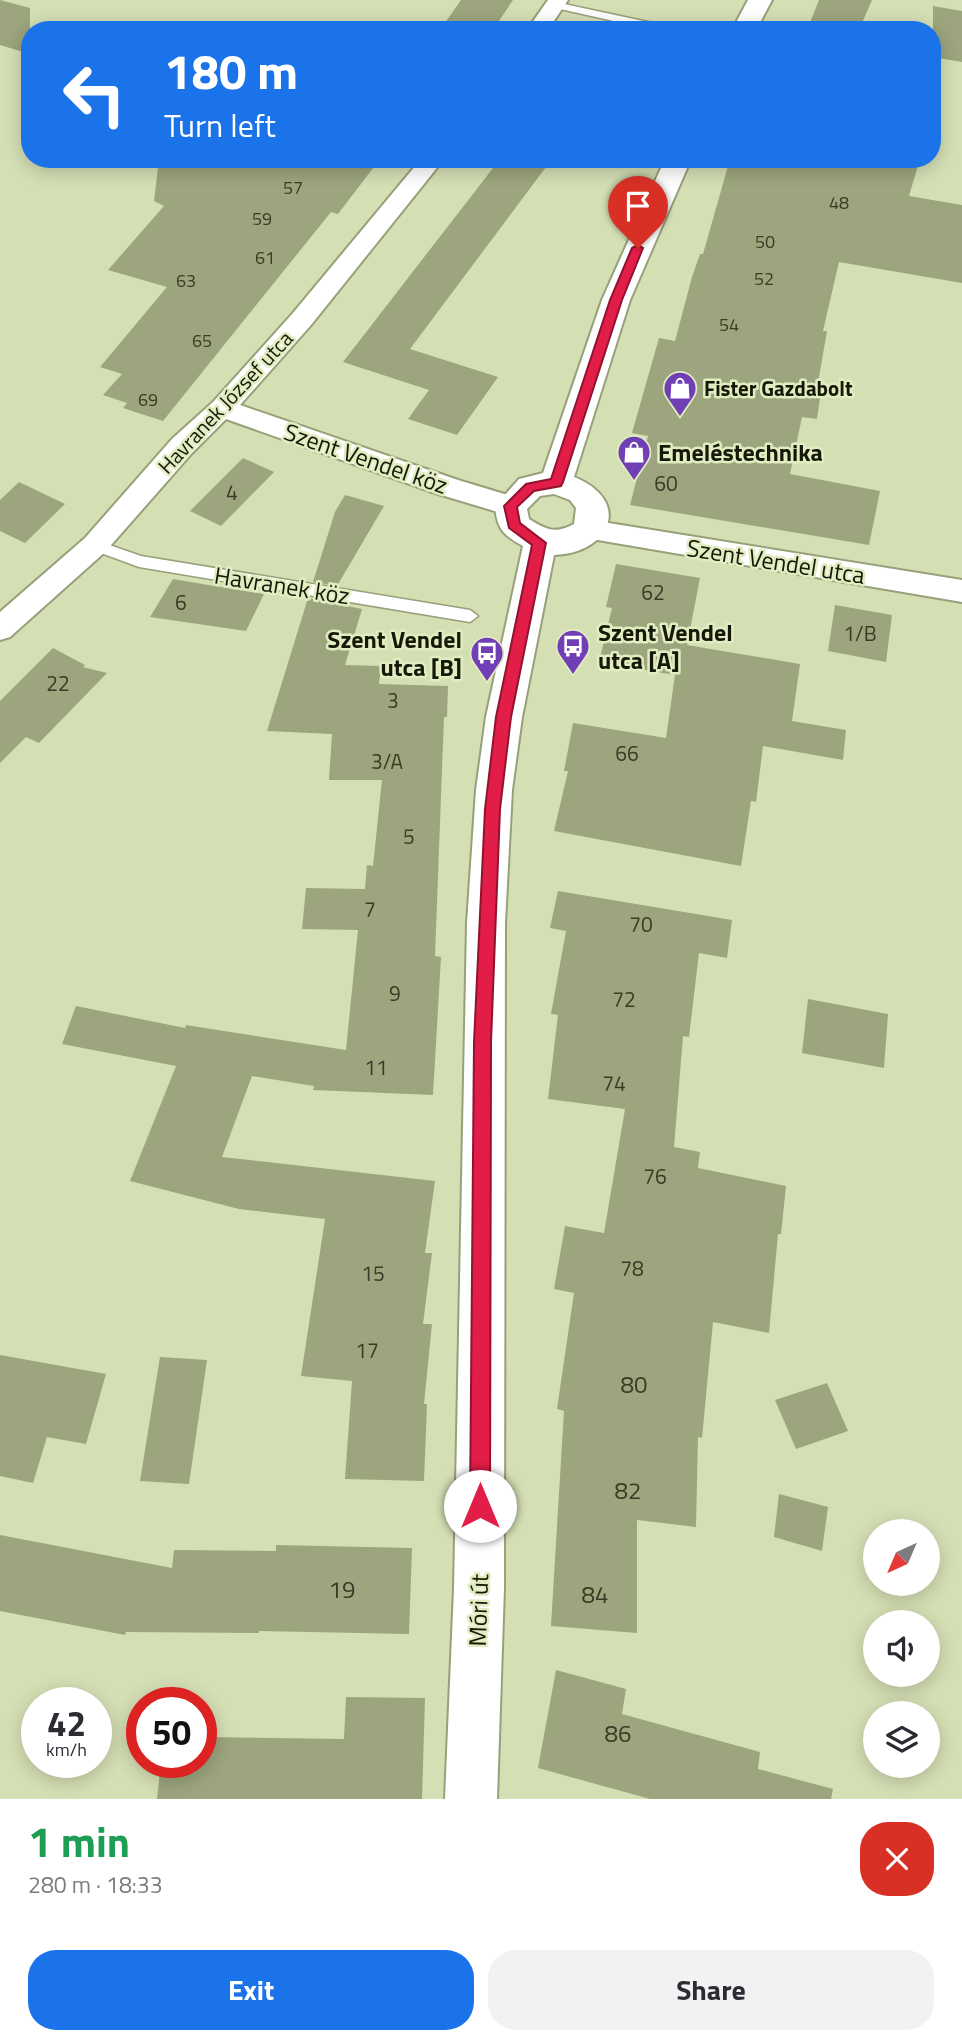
<!DOCTYPE html>
<html lang="en">
<head>
<meta charset="utf-8">
<style>
	:root { --surface:#fff; --page:#f2f2f3; --text:#2b2b33; --muted:#7c7c81; --accent:#1a73e8 }
	body { margin:0; font-family:"Titillium Web",sans-serif; background:var(--page); color:var(--text); height:100vh; display:flex; flex-direction:column; font-size:26px; white-space:nowrap }
	* { box-sizing:border-box; margin:0 }
	p { font-size:23px; color:var(--muted) }
	.icon { flex:none; width:38px; height:38px; fill:none; stroke:currentColor; stroke-width:2; stroke-linecap:round; stroke-linejoin:round }
	.map { position:relative; height:1799px; overflow:hidden }
	.sheet { display:flex; flex-direction:column; background:var(--surface); flex:1 }
	.sheet>* { flex:none }
	.top-card { position:absolute; left:21px; top:21px; width:920px; height:147px; border-radius:28px; box-shadow:0 4px 18px #0003; background:#1a73e8; color:#fff; overflow:hidden }
	.needle { width:46px; rotate:224deg }
	.controls { position:absolute; left:863px; top:1519px; display:grid; gap:14px }
	.controls a { display:grid; place-items:center; width:77px; height:77px; border-radius:50%; background:var(--surface); box-shadow:0 4px 18px #0003; font-size:35px }
	.speed { position:absolute; left:21px; top:1687px; display:flex; gap:14px; font-size:35px; font-weight:700; text-align:center }
	.speed>* { display:grid; place-content:center; width:91px; height:91px; border-radius:50%; background:var(--surface); box-shadow:0 4px 18px #0003; line-height:1 }
	.speed small { font-size:18px; font-weight:400 }
	.speed .limit { border:10px solid #d22; background:#fff; color:#111 }
	.pin { position:absolute; display:grid; place-items:center; width:60px; height:60px; color:#fff; margin:-72px -30px; border-radius:50% 50% 50% 0; rotate:-45deg; box-shadow:0 0 7px #0007 }
	.pin .icon { rotate:45deg }
	.me { position:absolute; width:77px; margin:-38px; rotate:0deg; stroke-linejoin:round; filter:drop-shadow(0 0 5px #0008) }
	.turn { display:flex; align-items:center; gap:24px; height:147px; padding:0 28px; font-size:32px }
	.turn .icon { width:91px; height:91px; stroke-width:2.5 }
	.turn b { display:block; font-size:49px; line-height:60px }
	.round { display:grid; place-items:center; flex:none; width:74px; height:74px; border-radius:28px; background:var(--page) }
	.overview { display:flex; align-items:center; justify-content:space-between; height:119px; padding:0 28px }
	h1 { font-size:42px; font-weight:700; line-height:52px; color:#1e9e55 }
	.cta { display:flex; gap:14px; margin-top:auto; padding:14px 28px }
	.cta a { flex:1; height:80px; border-radius:28px; background:var(--accent); color:#fff; font-size:28px; font-weight:700; line-height:80px; text-align:center }
	.cta a+a { background:var(--page); color:var(--text) }
	.map>svg:first-child { display:block }
	.building { fill:#9ca57d }
	.lines { fill:none; stroke-linecap:round; stroke-linejoin:round }
	.service-casing { stroke:#97a078; stroke-width:3 }
	.minor-casing { stroke:#97a078; stroke-width:4 }
	.secondary-casing { stroke:#97a078; stroke-width:4 }
	.service { fill:#fff; fill-rule:evenodd }
	.minor { fill:#fff; fill-rule:evenodd }
	.secondary { fill:#fff; fill-rule:evenodd }
	.route { fill:#e11d48; stroke:#92132f; stroke-width:2 }
	.labels { text-anchor:middle; dominant-baseline:central; stroke-width:5; stroke-linejoin:round; paint-order:stroke }
	.far-number-label { font-size:18px; fill:#383c26 }
	.far-poi-label { font-size:21px; font-weight:bold; fill:#161909; stroke:#e2ecc1; text-anchor:start }
	.far-street-label { font-size:21px; fill:#161909; stroke:#e2ecc1 }
	.number-label { font-size:21px; fill:#383c26 }
	.poi-label { font-size:24px; font-weight:bold; fill:#161909; stroke:#e2ecc1; text-anchor:start }
	.street-label { font-size:24px; fill:#161909; stroke:#e2ecc1 }
	.near-number-label { font-size:24px; fill:#383c26 }
</style>
</head>
<body>
<div class="map">
<svg width="962" height="1799" viewBox="0 0 962 1799">
	<rect width="100%" height="100%" fill="#d5dfb4"/>
	<g class="building">
		<polygon points="0,0 30,8 30,54 0,45"/>
		<polygon points="461,0 513,0 493,30 440,30"/>
		<polygon points="819,0 872,0 859,30 807,30"/>
		<polygon points="933,6 962,11 962,62 933,57"/>
		<polygon points="159,159 380,159 338,214 331,212 163,421 123,408 127,403 103,395 122,374 100,367 167,287 108,270 164,206 154,201"/>
		<polygon points="500,159 552,159 410,349 498,377 457,435 408,419 429,390 343,362"/>
		<polygon points="730,159 920,159 909,196 962,205 962,283 839,262 823,331 827,331 818,383 822,384 817,419 802,417 790,474 880,491 869,545 630,505 648,436 632,433 659,338 675,341 692,277 700,254 703,254"/>
		<polygon points="243,458 274,472 221,526 190,511"/>
		<polygon points="19,482 65,504 25,543 0,531 0,500"/>
		<polygon points="345,495 384,506 337,586 313,582 335,512"/>
		<polygon points="616,564 700,578 687,645 800,664 792,721 846,730 843,760 763,746 756,802 751,801 741,866 554,831 568,771 564,771 573,723 666,738 675,675 599,662 612,608 606,607"/>
		<polygon points="173,579 232,589 264,594 246,631 150,617"/>
		<polygon points="308,598 362,609 345,665 381,666 379,684 448,686 447,717 444,717 435,956 441,957 433,1095 313,1090 314,1086 252,1076 222,1157 435,1181 425,1253 432,1253 423,1324 432,1324 424,1404 427,1404 424,1481 345,1479 352,1381 301,1376 325,1219 239,1209 130,1181 176,1066 62,1044 76,1006 185,1028 186,1025 346,1050 358,930 302,929 306,888 365,889 367,865 373,866 382,780 329,780 332,734 267,731"/>
		<polygon points="835,605 892,615 886,662 828,651"/>
		<polygon points="53,648 85,665 83,667 107,673 39,743 26,737 0,763 0,701"/>
		<polygon points="558,891 732,920 727,958 699,953 689,1037 683,1036 674,1147 700,1152 698,1168 786,1186 781,1234 778,1234 769,1333 713,1322 702,1438 698,1437 696,1527 637,1520 637,1633 551,1626 564,1411 557,1409 574,1293 554,1289 565,1226 604,1233 625,1109 548,1099 558,1015 551,1014 566,931 550,928"/>
		<polygon points="808,999 888,1014 884,1068 802,1053"/>
		<polygon points="0,1355 106,1374 86,1444 47,1437 33,1483 0,1476"/>
		<polygon points="160,1357 207,1360 189,1484 140,1481"/>
		<polygon points="827,1383 848,1431 796,1449 775,1400"/>
		<polygon points="779,1494 828,1507 822,1551 774,1537"/>
		<polygon points="0,1535 172,1568 174,1550 276,1551 276,1545 412,1548 409,1634 259,1631 259,1633 126,1632 125,1635 0,1611"/>
		<polygon points="556,1670 626,1689 622,1714 760,1752 758,1769 833,1789 831,1799 650,1799 538,1768"/>
		<polygon points="346,1697 425,1698 422,1799 157,1799 161,1762 201,1762 201,1737 344,1739"/>
	</g>
	<g class="lines">
		<defs>
			<g id="service">
				<polygon points="555,2 671,27 676,30 654,30 551,7 551,3"/>
				<polygon points="95,540 141,556 470,610 478,616 470,622 139,567 90,549 88,545"/>
			</g>
			<g id="minor">
				<polygon points="548,0 568,0 548,30 527,30"/>
				<polygon points="421,159 444,159 311,325 240,405 458,480 521,499 525,506 521,513 511,516 438,494 226,419 192,453 105,552 10,637 0,640 0,612 85,538 172,439 213,402 293,313"/>
				<polygon points="590,520 962,580 962,602 580,537 576,530 580,523"/>
			</g>
			<g id="secondary">
				<polygon points="748,0 772,0 756,30 732,30"/>
				<path d="M665 159H691L630 300 574 477C632 500 612 553 554 555L522 717 512 790 505 923 504 1588 497 1799H445L454 1588 467 923 476 790 486 717 523 546C503 535 497 529 495 506L519 479 543 473 602 300ZM554 494 570 500 576 508 574 524C556 534 546 530 529 519L527 509 540 496Z"/>
			</g>
		</defs>
		<use href="#service" class="service-casing"/>
		<use href="#minor" class="minor-casing"/>
		<use href="#secondary" class="secondary-casing"/>
		<use href="#service" class="service"/>
		<use href="#minor" class="minor"/>
		<use href="#secondary" class="secondary"/>
	</g>
	<polygon class="route" points="638,245 643,248 622,300 563,482 561,486 534,491 517,507 520,523 546,543 511,717 500,809 491,1042 490,1506 487,1513 480,1516 473,1513 470,1506 474,1042 485,809 496,717 532,545 509,528 504,506 526,484 551,479 610,300 632,248"/>
	<defs>
		<symbol id="shop-pin" viewBox="-11 -11 22 30"><path d="M0 17L-7.5 6A9.5 9.5 0 1 1 7.5 6Z" fill="#703fb6" stroke="#e2ecc1"/><path d="M-5-2.5h2.3a2.7 3.5 0 0 1 5.4 0H5L5.5 6h-11ZM-1.5-2.5h3a1.5 2.3 0 0 0-3 0Z" fill="#fff"/></symbol>
		<symbol id="bus-pin" viewBox="-11 -11 22 30"><path d="M0 17L-7.5 6A9.5 9.5 0 1 1 7.5 6Z" fill="#703fb6" stroke="#e2ecc1"/><path d="M-5-6H5V4H4V6H2V4H-2V6H-4V4H-5ZM-3.5-4V0h7V-4ZM-3.5 1.2v1.5H-2V1.2ZM2 1.2v1.5H3.5V1.2Z" fill="#fff"/></symbol>
	</defs>
	<g fill-rule="evenodd">
		<use href="#shop-pin" x="661" y="369" width="38" height="52"/>
		<use href="#shop-pin" x="615" y="433" width="38" height="52"/>
		<use href="#bus-pin" x="554" y="627" width="38" height="52"/>
		<use href="#bus-pin" x="468" y="634" width="38" height="52"/>
	</g>
	<g class="labels">
		<g class="far-number-label">
			<text x="293" y="187">57</text>
			<text x="839" y="202">48</text>
			<text x="262" y="218">59</text>
			<text x="765" y="241">50</text>
			<text x="265" y="257">61</text>
			<text x="764" y="278">52</text>
			<text x="186" y="280">63</text>
			<text x="729" y="324">54</text>
			<text x="202" y="340">65</text>
			<text x="148" y="399">69</text>
		</g>
		<g class="far-poi-label">
			<text x="704" y="388">Fister Gazdabolt</text>
		</g>
		<g class="far-street-label">
			<text transform="translate(225 402) rotate(-47)">Havranek József utca</text>
		</g>
		<g class="number-label">
			<text x="666" y="483">60</text>
			<text x="232" y="492">4</text>
			<text x="653" y="592">62</text>
			<text x="181" y="602">6</text>
			<text x="860" y="633">1/B</text>
			<text x="58" y="683">22</text>
			<text x="393" y="700">3</text>
			<text x="627" y="753">66</text>
			<text x="387" y="761">3/A</text>
			<text x="409" y="836">5</text>
			<text x="370" y="909">7</text>
			<text x="641" y="924">70</text>
			<text x="395" y="993">9</text>
			<text x="624" y="999">72</text>
			<text x="376" y="1067">11</text>
			<text x="614" y="1083">74</text>
			<text x="655" y="1176">76</text>
			<text x="632" y="1268">78</text>
			<text x="373" y="1273">15</text>
			<text x="367" y="1350">17</text>
		</g>
		<g class="poi-label">
			<text x="658" y="452">Emeléstechnika</text>
			<text x="598" y="632">Szent Vendel<tspan x="598" dy="28">utca [A]</tspan></text>
			<text x="462" y="639" text-anchor="end">Szent Vendel<tspan x="462" dy="28">utca [B]</tspan></text>
		</g>
		<g class="street-label">
			<text transform="translate(366 458) rotate(19)">Szent Vendel köz</text>
			<text transform="translate(776 561) rotate(9)">Szent Vendel utca</text>
			<text transform="translate(282 585) rotate(9)">Havranek köz</text>
			<text transform="translate(478 1610) rotate(-88)">Móri út</text>
		</g>
		<g class="near-number-label">
			<text x="634" y="1384">80</text>
			<text x="628" y="1490">82</text>
			<text x="342" y="1589">19</text>
			<text x="595" y="1594">84</text>
			<text x="618" y="1733">86</text>
		</g>
	</g>
</svg>
<div class="controls">
<a><svg class="needle" viewBox="-14 -14 28 28"><path d="M0-13l5 13h-10z" fill="#e53935"/><path d="M0 13l5-13h-10z" fill="#7c7c81"/></svg></a>
<a><svg class="icon" aria-label="sound" viewBox="0 0 24 24"><path d="M4 9h4l5-4v14l-5-4H4zM17 9q2 3 0 6"/></svg></a>
<a><svg class="icon" aria-label="layers" viewBox="0 0 24 24"><path d="M12 4l9 5-9 5-9-5zM3 14l9 5 9-5"/></svg></a>
</div>
<div class="speed"><div>42<small>km/h</small></div><div class="limit">50</div></div>
<div class="pin" style="left:638px;top:248px;background:#d93025"><svg class="icon" aria-label="arrive" viewBox="0 0 24 24"><path d="M6 21V4h12l-3 4 3 4H6"/></svg></div>
<svg class="me" style="left:480px;top:1506px" viewBox="-20 -20 40 40"><circle r="19" fill="#fff"/><path d="M0-13L10 11 0 6-10 11z" fill="#e11d48"/></svg>
<div class="top-card">
<div class="turn"><svg class="icon" aria-label="left" viewBox="0 0 24 24"><path d="M17 20v-9H6M10 6l-5 5 5 5"/></svg><div><b>180 m</b>Turn left</div></div>
</div>
</div>
<section class="sheet">
<div class="overview"><div><h1>1 min</h1><p>280 m · 18:33</p></div><a class="round" style="background:#d93025;color:#fff"><svg class="icon" aria-label="close" viewBox="0 0 24 24"><path d="M6 6l12 12M18 6L6 18"/></svg></a></div>
<div class="cta"><a>Exit</a><a>Share</a></div>
</section>
</body>
</html>
